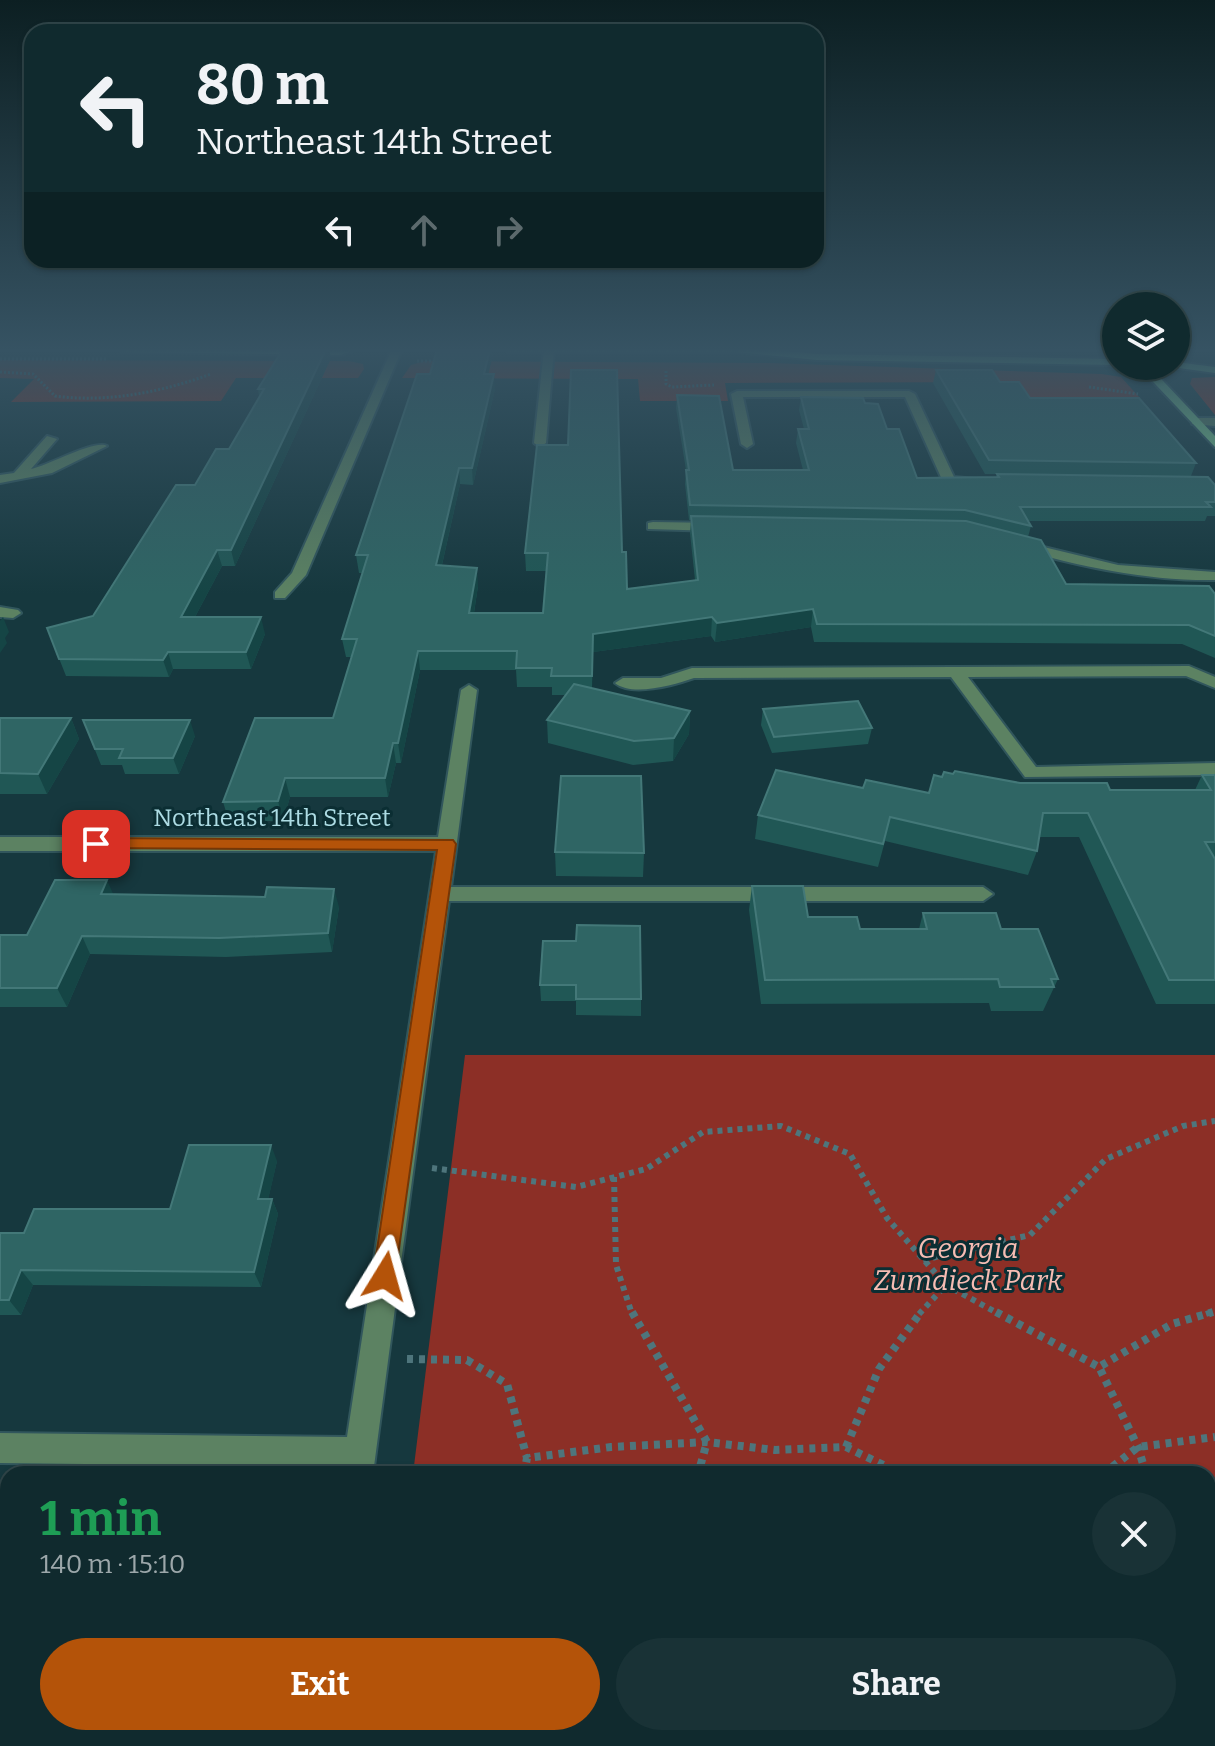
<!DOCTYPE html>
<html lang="en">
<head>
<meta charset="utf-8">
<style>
	:root { --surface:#102a2e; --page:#193236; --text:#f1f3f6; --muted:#9ca7aa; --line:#30464a; --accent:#b45309 }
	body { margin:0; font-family:Bitter,serif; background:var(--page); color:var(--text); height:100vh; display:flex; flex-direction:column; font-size:30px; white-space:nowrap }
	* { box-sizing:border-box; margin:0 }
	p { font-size:26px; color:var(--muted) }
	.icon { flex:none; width:44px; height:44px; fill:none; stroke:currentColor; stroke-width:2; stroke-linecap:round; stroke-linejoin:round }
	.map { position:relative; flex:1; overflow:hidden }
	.drawer { position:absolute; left:0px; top:1466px; width:1216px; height:280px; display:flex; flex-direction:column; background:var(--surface); border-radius:24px 24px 0 0; box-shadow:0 2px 6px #0004,0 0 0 2px var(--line) }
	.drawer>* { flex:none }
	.hud { position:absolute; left:24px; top:24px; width:800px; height:244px; border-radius:24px; box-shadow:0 2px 6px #0004,0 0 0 2px var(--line); background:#102a2e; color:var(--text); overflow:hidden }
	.tools { position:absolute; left:1102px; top:292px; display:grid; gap:16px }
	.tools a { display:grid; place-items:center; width:88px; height:88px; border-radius:50%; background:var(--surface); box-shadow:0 2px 6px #0004,0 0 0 2px var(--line); font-size:40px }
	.pin { position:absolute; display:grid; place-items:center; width:68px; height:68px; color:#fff; margin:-34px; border-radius:16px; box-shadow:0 4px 12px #0006 }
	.me { position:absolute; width:88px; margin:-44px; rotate:8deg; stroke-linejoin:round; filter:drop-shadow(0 0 6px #0008) }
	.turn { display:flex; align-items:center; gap:28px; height:168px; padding:0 40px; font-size:36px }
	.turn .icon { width:104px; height:104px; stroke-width:2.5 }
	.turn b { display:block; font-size:56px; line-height:68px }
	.lanes { display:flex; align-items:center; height:76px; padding:0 40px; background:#0003; justify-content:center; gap:40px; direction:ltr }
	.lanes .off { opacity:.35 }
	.round { display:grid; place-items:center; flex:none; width:84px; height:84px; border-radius:42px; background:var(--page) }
	.summary { display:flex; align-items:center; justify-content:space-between; height:136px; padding:0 40px }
	h1 { font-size:48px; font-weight:700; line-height:60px; color:#1e9e55 }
	.primary-button { display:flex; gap:16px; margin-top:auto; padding:16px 40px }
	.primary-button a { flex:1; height:92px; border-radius:48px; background:var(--accent); color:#fff; font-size:32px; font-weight:700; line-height:92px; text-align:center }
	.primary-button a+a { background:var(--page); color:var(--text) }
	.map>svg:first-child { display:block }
	.green { fill:#8c2f26 }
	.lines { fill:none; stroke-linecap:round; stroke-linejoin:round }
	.minor-casing { stroke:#31565c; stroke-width:4 }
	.major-casing { stroke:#31565c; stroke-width:4 }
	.path-far2 { stroke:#4e757c; stroke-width:3; stroke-dasharray:2 2; stroke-linecap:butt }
	.path-far1 { stroke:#4e757c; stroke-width:6; stroke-dasharray:5 5; stroke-linecap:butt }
	.path { stroke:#4e757c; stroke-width:8; stroke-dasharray:6 6; stroke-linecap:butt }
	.minor { fill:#5c8262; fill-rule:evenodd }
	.major { fill:#80d08f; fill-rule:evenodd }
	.wall { fill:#205755 }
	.shaded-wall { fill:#154545 }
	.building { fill:#2f6564; stroke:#437878; stroke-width:2 }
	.route { fill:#b45309; stroke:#753606; stroke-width:2 }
	.labels { text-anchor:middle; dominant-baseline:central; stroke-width:6; stroke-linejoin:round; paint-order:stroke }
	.street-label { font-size:24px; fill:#addce4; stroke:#0b2e33 }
	.near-park-label { font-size:28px; font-style:italic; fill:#f6bcb3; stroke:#0b2e33 }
</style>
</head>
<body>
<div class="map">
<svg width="1215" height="1746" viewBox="0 0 1215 1746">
	<rect width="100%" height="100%" fill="#16383e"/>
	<g class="green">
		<polygon points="0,360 349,361 363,364 364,369 358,378 236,378 221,401 11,402 34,379 0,378"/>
		<polygon points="425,361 770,363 1102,374 1121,377 1140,398 1030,397 1018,382 725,383 728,401 640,401 638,379 402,378 411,365"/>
		<polygon points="1215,377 1215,415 1190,384 1192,378"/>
		<polygon points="465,1055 1215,1055 1215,1746 380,1746 381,1738 1208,1738 1208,1474 413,1474"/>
	</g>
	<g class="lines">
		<defs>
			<g id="minor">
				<polygon points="392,349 402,349 306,575 285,598 275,598 275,592 292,573"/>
				<polygon points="544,349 554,349 546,443 540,447 534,443"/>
				<polygon points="909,391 915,394 954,477 976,479 976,485 944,484 905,397 743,397 753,444 747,448 741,444 731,394 737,391"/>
				<polygon points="1196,418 1215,418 1215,426 1192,424 1192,420"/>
				<path d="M47 436 57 439 31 469C48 466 95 439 107 446L52 473 0 483V475L14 473Z"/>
				<polygon points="653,522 717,523 724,527 717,531 648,529 648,523"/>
				<path d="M1023 542 1118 565 1215 572V580C1147 581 1083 567 1018 549V543Z"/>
				<polygon points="0,607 18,610 21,613 13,618 0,617"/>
				<path d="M1189 666 1215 677V688L1186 676 968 677 1036 767 1215 763V775L1025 777 951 677 694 678C674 685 632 697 615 683L623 678H661L692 668Z"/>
				<polygon points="469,685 477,690 451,887 983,887 993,894 983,901 449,901 373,1474 341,1474 342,1467 0,1463 0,1433 347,1437 436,851 0,851 0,837 438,837 461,690"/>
				<polygon points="301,1738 337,1738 336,1746 300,1746"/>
			</g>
			<g id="major">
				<polygon points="118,349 358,349 340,355 123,352"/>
				<polygon points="504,349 765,349 817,354 1116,359 1116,365 817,360 736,352 509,352"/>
				<polygon points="1176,362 1215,367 1215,373 1172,367"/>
				<polygon points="1138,366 1149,366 1215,436 1215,447"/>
			</g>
		</defs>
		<use href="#minor" class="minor-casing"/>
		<use href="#major" class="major-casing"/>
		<g class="path-far2">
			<polyline points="0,359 106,359"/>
			<polyline points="417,361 439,361"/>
			<polyline points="666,371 666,384 672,387 714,385"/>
			<path d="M0 372 33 374 55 396C107 403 162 392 211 374"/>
			<polyline points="1089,387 1138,394"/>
		</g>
		<g class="path-far1">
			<polyline points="432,1168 576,1187 646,1169 703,1132 781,1126 850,1154 887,1218 946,1285 999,1314"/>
			<polyline points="614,1177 616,1265 632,1314"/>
			<polyline points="923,1260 1030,1235 1106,1159 1183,1126 1215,1121"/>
			<polyline points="919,1314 946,1285"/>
			<polyline points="1206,1314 1215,1311"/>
		</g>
		<g class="path">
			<polyline points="632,1312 707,1442 698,1474"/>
			<polyline points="996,1312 1099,1367"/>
			<polyline points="407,1359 467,1360 507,1384 527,1458"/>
			<polyline points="846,1447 879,1369 921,1312"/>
			<polyline points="524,1474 527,1458 611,1447 707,1442 775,1450 846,1447 902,1474"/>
			<polyline points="1103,1474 1138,1447 1215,1437"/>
			<polyline points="1146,1474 1138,1447 1099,1367 1172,1324 1213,1312"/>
			<polyline points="542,1738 545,1746"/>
			<polyline points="598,1746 604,1738"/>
		</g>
		<use href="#minor" class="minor"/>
		<use href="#major" class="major"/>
	</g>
	<g class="wall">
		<polygon points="437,349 494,349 488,374 495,389 473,485 460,484 442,565 478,586 474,613 543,613 546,571 526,571 525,553 622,552 627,589 695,580 690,533 691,520 689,520 685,484 686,470 676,408 677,395 733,470 803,470 796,443 798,429 804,429 799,410 801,397 865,403 887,429 917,478 996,477 996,474 985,474 933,383 936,370 1000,382 1030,398 1196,463 1191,476 1215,485 1215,516 1207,516 1205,521 1028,521 1031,526 1028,537 1066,584 1215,594 1215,658 1182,644 814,642 811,627 715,642 711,636 593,652 592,688 690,711 689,734 673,761 633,765 548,743 547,720 565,695 552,695 552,687 517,687 516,670 420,670 401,763 396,763 388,797 290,797 283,821 229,821 223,802 333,718 351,657 346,657 342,639 363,573 359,573 356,555 430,374"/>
		<polygon points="331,358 235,566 222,566 195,617 265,634 251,669 173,669 169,677 66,676 47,628 93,616 195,485 229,449 259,396 258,389"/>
		<polygon points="763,709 872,728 868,744 772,753 761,725"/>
		<polygon points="0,718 71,718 79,739 47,794 0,794"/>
		<polygon points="83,720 195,736 179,774 125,774 122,765 101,765"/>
		<polygon points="953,774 1020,783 1110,790 1195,790 1202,775 1215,775 1215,1004 1156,1004 1079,837 1039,837 1037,851 1028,875 885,841 878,867 755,839 758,815 863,788 929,793 942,777"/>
		<polygon points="555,852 644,853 643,877 556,876"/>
		<polygon points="752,886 808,917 860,929 919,929 923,913 1001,929 1058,979 1043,1011 991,1011 989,1003 761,1004 749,910"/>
		<polygon points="113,894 339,907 332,952 226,957 90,954 67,1007 0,1007 0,935 27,935"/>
		<polygon points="543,941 641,999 641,1016 576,1015 576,1001 541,1001 540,985"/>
		<polygon points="277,1161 268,1199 272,1199 278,1214 261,1287 33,1285 21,1315 0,1315 0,1233 24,1233 170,1209"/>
	</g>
	<g class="shaded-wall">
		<polygon points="326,349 329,349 331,358 235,566 231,550"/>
		<polygon points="490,349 494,349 485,389 484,374"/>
		<polygon points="494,374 495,389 473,485 472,468"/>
		<polygon points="459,468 460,484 438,582 436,565"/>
		<polygon points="217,550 222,566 186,634 181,617"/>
		<polygon points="477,568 478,586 471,631 469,613"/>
		<polygon points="813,609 811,627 715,642 717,623"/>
		<polygon points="3,617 9,632 5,638 7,643 0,653 0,621"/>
		<polygon points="261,617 265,634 251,669 246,652"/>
		<polygon points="712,617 711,636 593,652 592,695 593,634"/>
		<polygon points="418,651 420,670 401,763 398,743"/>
		<polygon points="168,652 173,669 169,677 163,660"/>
		<polygon points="690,711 689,734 673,761 674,738"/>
		<polygon points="71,718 79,739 47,794 38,774"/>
		<polygon points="190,720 195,736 179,774 173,758"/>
		<polygon points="393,743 396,763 388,797 385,778"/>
		<polygon points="285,778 290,797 283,821 278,801"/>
		<polygon points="107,880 115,898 101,894"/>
		<polygon points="334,889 339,907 332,952 328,933"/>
		<polygon points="82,936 90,954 67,1007 57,988"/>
		<polygon points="271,1145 277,1161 265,1214 258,1199"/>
		<polygon points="272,1199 278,1214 261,1287 254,1272"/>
		<polygon points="21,1270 33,1285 21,1315 9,1300"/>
		<polygon points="174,1738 192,1738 191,1746 173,1746"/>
	</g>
	<g class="building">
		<polygon points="283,349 326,349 231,550 217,550 181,617 261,617 246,652 168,652 163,660 59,659 47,628 93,616 176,485 195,485 216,449 229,449 264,389 258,389"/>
		<polygon points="437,349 490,349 484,374 494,374 472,468 459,468 436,565 477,568 469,613 543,613 548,553 525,553 537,445 568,445 571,370 617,370 622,552 626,552 627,589 698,580 691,516 966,521 1041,540 1066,584 1209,586 1215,594 1215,636 1189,625 817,624 813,609 717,623 712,617 593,634 592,676 551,676 552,668 516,668 517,651 418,651 398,743 393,743 385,778 285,778 278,801 223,802 255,718 333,718 357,639 342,639 368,555 356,555 417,374 430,374"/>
		<polygon points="936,370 992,370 1000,382 1019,382 1030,398 1139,398 1196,463 989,460"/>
		<polygon points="677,395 719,396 733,470 809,470 798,429 809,429 801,397 863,398 865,403 878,404 887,429 899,429 917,478 999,477 997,474 1208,477 1215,485 1215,502 1206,502 1211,507 1020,507 1031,526 965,510 690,505 686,470 689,470"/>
		<polygon points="574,684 690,711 674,738 634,741 547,720"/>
		<polygon points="858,701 872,728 774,737 763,709"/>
		<polygon points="0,718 71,718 38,774 0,773"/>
		<polygon points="83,720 190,720 173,758 119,758 123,749 95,749"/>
		<polygon points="776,770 863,788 866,780 929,793 934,775 942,777 944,772 953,774 955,771 1020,783 1107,783 1110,790 1211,790 1202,775 1215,775 1215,842 1205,842 1215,859 1215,980 1169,980 1088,813 1043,813 1037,851 890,817 883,844 758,815"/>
		<polygon points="561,776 641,776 644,853 555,852"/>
		<polygon points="55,880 107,880 101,894 265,897 267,887 334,889 328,933 219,938 82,936 57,988 0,988 0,935 27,935"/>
		<polygon points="752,886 803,886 808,917 857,917 860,929 927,929 923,913 996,913 1001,929 1038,929 1058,979 1051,979 1054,987 1000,987 998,979 765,980"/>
		<polygon points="577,925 640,926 641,999 576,999 576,985 540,985 543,941 576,941"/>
		<polygon points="189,1145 271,1145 258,1199 272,1199 254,1272 21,1270 9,1300 0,1300 0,1233 24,1233 34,1209 170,1209"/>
		<polygon points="0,1629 8,1629 8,1738 174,1738 173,1746 0,1746"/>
	</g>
	<linearGradient id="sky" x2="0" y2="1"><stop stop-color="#0c1f22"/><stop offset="0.59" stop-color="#365363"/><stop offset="1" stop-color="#365363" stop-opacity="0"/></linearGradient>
	<rect width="1215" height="594" fill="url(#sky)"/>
	<polygon class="route" points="96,838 453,840 456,844 394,1284 385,1288 376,1284 373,1276 437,850 90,848 90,840"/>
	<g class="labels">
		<g class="street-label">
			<text x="272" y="818">Northeast 14th Street</text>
		</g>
		<g class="near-park-label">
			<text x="968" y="1248">Georgia<tspan x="968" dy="32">Zumdieck Park</tspan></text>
		</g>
	</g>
</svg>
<div class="tools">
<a><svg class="icon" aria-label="layers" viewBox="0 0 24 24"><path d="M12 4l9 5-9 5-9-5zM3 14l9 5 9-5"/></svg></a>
</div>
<div class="pin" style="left:96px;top:844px;background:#d93025"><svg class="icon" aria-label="arrive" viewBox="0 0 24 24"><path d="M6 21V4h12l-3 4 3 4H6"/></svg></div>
<svg class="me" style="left:385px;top:1276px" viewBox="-20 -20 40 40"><path d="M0-17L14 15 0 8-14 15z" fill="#b45309" stroke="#fff" stroke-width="4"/></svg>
<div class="hud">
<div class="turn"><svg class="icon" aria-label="left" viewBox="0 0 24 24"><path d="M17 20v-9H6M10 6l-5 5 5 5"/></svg><div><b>80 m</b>Northeast 14th Street</div></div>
<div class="lanes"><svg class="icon" aria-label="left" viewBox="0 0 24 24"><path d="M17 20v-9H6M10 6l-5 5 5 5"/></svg><svg class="icon off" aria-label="ahead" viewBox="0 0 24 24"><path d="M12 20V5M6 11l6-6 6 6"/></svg><svg class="icon off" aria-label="right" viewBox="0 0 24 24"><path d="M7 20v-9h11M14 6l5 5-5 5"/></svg></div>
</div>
<section class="drawer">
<div class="summary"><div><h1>1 min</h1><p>140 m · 15:10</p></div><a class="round"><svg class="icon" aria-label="close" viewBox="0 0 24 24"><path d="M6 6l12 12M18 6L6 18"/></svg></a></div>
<div class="primary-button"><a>Exit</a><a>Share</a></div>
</section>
</div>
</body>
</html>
